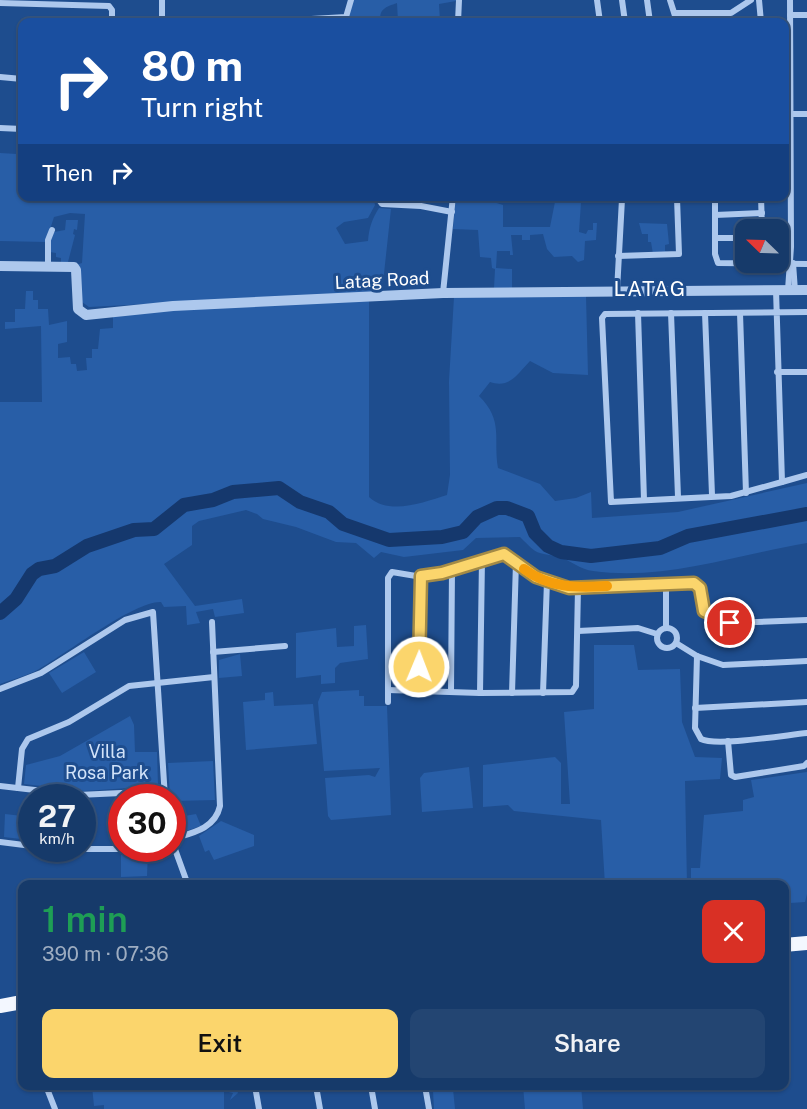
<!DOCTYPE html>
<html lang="en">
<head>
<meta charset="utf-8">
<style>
	:root { --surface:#163a6a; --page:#234572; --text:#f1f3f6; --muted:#9eadc1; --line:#35547e; --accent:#fbd56c }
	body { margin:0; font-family:"Public Sans",sans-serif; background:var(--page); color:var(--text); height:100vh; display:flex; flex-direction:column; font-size:22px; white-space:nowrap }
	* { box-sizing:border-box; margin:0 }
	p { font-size:20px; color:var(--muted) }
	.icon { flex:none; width:33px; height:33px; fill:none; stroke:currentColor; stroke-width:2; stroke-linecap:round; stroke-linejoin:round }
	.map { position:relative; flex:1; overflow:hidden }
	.details { position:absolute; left:18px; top:880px; width:771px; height:210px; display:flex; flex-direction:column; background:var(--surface); border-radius:12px; box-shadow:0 2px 4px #0004,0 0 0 2px var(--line) }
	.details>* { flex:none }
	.hud { position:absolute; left:18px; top:18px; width:771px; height:183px; border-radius:12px; box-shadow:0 2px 4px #0004,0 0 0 2px var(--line); background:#1a4fa0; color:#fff; overflow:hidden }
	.needle { width:39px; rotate:293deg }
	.tools { position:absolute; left:735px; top:219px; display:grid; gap:12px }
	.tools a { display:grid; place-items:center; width:54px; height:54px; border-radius:12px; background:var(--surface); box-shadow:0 2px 4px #0004,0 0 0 2px var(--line); font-size:30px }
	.speed { position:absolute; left:18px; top:784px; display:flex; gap:12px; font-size:30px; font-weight:700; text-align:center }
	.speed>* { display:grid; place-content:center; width:78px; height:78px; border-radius:50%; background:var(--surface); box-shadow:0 2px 4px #0004,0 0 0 2px var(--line); line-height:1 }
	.speed small { font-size:15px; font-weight:400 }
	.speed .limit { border:9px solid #d22; background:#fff; color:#111 }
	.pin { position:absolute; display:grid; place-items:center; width:51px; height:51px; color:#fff; margin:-26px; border:3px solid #fff; border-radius:50%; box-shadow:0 2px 6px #0007 }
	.me { position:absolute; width:66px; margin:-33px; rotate:1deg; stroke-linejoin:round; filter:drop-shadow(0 0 4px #0008) }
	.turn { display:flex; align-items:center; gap:21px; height:126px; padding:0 24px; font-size:27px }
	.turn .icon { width:78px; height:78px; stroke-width:2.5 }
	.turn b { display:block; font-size:42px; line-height:51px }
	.then { display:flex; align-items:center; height:57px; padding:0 24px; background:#0003; gap:12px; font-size:22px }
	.round { display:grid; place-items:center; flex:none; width:63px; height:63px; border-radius:12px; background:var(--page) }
	.summary { display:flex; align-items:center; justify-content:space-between; height:102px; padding:0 24px }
	h1 { font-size:36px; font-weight:600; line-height:45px; color:#1e9e55 }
	.button { display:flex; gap:12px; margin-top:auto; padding:12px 24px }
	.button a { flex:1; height:69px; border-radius:12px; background:var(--accent); color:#111; font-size:24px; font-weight:600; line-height:69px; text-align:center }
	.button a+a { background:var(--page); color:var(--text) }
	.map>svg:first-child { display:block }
	.green { fill:#285ea7 }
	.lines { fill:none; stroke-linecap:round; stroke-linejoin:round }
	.river { stroke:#15386d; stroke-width:14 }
	.minor { stroke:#adc8ed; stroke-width:6 }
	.tertiary { stroke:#adc8ed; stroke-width:10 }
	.primary { stroke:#f3f7ff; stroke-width:14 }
	.route-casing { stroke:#a38a46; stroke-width:15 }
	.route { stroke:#fbd56c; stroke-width:10 }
	.slow { stroke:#f59e0b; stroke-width:10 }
	.labels { text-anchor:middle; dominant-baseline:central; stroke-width:6; stroke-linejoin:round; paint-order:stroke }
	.street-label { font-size:18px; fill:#fff; stroke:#1e4d8e }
	.park-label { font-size:18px; fill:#d2e3f9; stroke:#1e4d8e }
	.quarter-label { font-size:21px; letter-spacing:1.5px; fill:#fff; stroke:#1e4d8e }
</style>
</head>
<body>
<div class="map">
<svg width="807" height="1109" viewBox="0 0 807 1109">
	<rect width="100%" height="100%" fill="#1e4d8e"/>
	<g class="green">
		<path d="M348 0H456V1L439 4 440 22H398L397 3C386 7 378 9 381 22H344Z"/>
		<path d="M20 131H22V196L373 197 375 205 368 218 344 222 336 228 345 244 368 241C369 228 372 219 379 208L391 209 382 292 89 307 82 302 76 265 82 263 85 214 70 213 54 217 46 242 0 241V153L17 154Z"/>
		<polygon points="458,200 490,201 503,205 503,227 550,227 555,202 581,202 579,232 586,234 588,230 593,230 593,223 597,223 596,240 585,241 584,260 578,262 572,256 554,257 547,249 543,234 530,235 530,240 522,240 522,235 511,235 513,255 510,255 510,251 497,251 496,268 512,269 512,288 494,288 495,269 492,268 491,258 480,257 478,230 453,229 455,204"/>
		<polygon points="66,220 78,220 77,230 74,229 73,234 75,235 68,262 61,262 61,258 56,257 56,253 50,252 50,242 54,232 65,230"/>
		<polygon points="639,223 667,224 669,244 665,245 665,251 670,253 653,254 651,242 648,242 648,234 642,234"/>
		<path d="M26 291H33V300H38V309H48L49 325 67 321V342L58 344V358L70 357 71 364H76L77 371 87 370 86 358H92V349H98L100 329 113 328V316L175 309 369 301V497C390 516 424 502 447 495L450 475 449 381 454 297 586 296 588 375 553 373 530 361C518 373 510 389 490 382L479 396C504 421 493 438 498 468L540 484 555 501 576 498 591 492 592 518 678 512 807 483V543C736 555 665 581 593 571 581 570 570 560 559 557 534 551 540 557 520 537L476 538 463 550 404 557 381 552 374 558 356 543 336 542 296 527 263 519 257 514 246 510 199 521 192 526V545L164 564 195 606 242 599 244 613 215 617 213 609 196 612 200 623 187 625 186 606 164 607 161 602C134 601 66 654 39 669 27 676 13 679 0 684V402H42L41 326 5 329V322H15V309H25Z"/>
		<polygon points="366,625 368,659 340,663 335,668 335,683 321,684 321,675 296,678 296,633 336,628 337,647 354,646 354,626"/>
		<polygon points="594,645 634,645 638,670 680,669 682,722 695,757 722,758 720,779 685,781 687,885 605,885 601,820 514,811 508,805 483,807 483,765 555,757 561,763 561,804 570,804 564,712 594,709"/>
		<polygon points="84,652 96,672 62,693 49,673"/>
		<polygon points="240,654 242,676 219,678 219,660"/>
		<polygon points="359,690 359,696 364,696 364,706 387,706 391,815 331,820 328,816 325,778 369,775 375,777 380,768 324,771 318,702 322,692"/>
		<polygon points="273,692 274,706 313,704 317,744 246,750 243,702 265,700 265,693"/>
		<polygon points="130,716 134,725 135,752 157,752 158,786 84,791 24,784 26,765 60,756"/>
		<polygon points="213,761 215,800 173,801 170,798 168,763"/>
		<polygon points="469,767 473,808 422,812 420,778 424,773"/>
		<polygon points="807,772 807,894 805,902 790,903 791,935 785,935 784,885 691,885 691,868 700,868 704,815 743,811 743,800 754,797 751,780"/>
		<polygon points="5,814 31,817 29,840 4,837"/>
		<polygon points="196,814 201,826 177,834 174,832 173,818"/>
		<polygon points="221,821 254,835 254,846 214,860 209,850 205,852 199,836"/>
		<polygon points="148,852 147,876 121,877 121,855"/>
		<polygon points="92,1086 121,1086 121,1089 132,1089 132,1086 235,1086 238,1093 230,1100 233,1093 224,1091 224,1109 104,1109 104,1105 94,1106"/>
		<polygon points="523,1086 581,1086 583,1109 525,1109"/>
		<polygon points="453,1089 455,1109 434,1109 433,1091"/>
	</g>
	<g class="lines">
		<polyline class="river" points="0,613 16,599 32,574 39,569 55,566 87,546 134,530 154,529 184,505 213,500 233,492 279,488 300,502 329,512 343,524 389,540 442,537 463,532 477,517 497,508 507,508 528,516 535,533 548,546 561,552 591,556 660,548 688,536 807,514"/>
		<g class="minor">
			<polyline points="162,0 162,22"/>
			<polyline points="597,0 600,22"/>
			<polyline points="622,0 625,22"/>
			<polyline points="647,0 650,22"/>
			<polyline points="670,0 677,22"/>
			<polyline points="759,0 761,22"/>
			<polyline points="0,3 109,6 112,10 112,22"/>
			<polyline points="675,13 731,13 751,0"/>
			<polyline points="790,15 807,15"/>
			<polyline points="259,22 346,17 351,0"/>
			<polyline points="458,22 459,0"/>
			<polyline points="0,77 22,79"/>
			<polyline points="784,114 807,114"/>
			<polyline points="0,128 22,129"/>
			<polyline points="376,196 382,204 421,206 452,212"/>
			<polyline points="715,196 715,254 718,263 807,264"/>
			<polyline points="761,196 762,230"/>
			<polyline points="453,197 581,200 694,196"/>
			<polyline points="715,215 762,213"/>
			<polyline points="715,238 746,238"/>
			<polyline points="618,256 679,254 677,198"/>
			<polyline points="793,263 795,291"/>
			<polyline points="48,266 48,240 52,230"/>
			<polyline points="776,290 782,482 731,496 611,502 602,318 605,314 807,312"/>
			<polyline points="788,290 791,247 790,0"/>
			<polyline points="617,291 622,199"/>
			<polyline points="443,293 453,196"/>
			<polyline points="638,313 644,500"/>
			<polyline points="671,313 678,497"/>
			<polyline points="705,313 712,495"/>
			<polyline points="740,313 746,493"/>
			<polyline points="777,372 807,372"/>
			<polyline points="782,482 807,475"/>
			<polyline points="666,585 666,628"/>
			<circle cx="667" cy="638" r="10"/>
			<polyline points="578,631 638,628 657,634"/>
			<polyline points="676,643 697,656 723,665 807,661"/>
			<polyline points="213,652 285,646"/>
			<path d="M697 656 695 728 701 739C716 747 786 735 807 733"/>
			<polyline points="0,689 41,673 125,620 153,612 165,798"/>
			<polyline points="388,690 480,693 572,692 576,686 578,588"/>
			<polyline points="418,690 421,576"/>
			<polyline points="451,691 452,569"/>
			<polyline points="480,693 482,559"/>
			<polyline points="512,693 516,562"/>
			<polyline points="543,693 547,581"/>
			<polyline points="388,702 388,578 392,572 416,576 433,575 507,554 536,577 569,588 694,583 700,588 704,611 730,623 807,620"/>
			<polyline points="695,708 807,702"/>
			<polyline points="728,741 731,775 735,777 804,766 807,763"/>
			<polyline points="0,786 78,795 165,791"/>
			<polyline points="18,788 22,749 28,739 69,722 129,686 214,677"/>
			<path d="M172 839C192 833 215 829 220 806L212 622"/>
			<polyline points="172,841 188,885"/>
			<polyline points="0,842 32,846"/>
			<polyline points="61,849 130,849"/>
			<polyline points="46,1086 55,1109"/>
			<polyline points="255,1086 259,1109"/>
			<polyline points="316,1086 320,1109"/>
			<polyline points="371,1086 375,1109"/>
			<polyline points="425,1086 429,1109"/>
		</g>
		<polyline class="tertiary" points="0,266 74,267 76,270 78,309 86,315 173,306 443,293 807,290"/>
		<g class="primary">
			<polyline points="784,945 807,943"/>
			<polyline points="0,1006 22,1002"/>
		</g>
	</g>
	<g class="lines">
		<defs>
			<polyline id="route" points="419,667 421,576 442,573 504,554 536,577 569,588 694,583 700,588 704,611 730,623"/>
		</defs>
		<use href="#route" class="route-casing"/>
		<use href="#route" class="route"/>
		<path class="slow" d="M524 569C549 588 577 588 607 586"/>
	</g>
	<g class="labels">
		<g class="street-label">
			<text transform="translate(382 280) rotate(-3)">Latag Road</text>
		</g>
		<g class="park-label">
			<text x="107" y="751">Villa<tspan x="107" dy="21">Rosa Park</tspan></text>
		</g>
		<g class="quarter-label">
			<text x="650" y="288">LATAG</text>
		</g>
	</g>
</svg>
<div class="tools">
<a><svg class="needle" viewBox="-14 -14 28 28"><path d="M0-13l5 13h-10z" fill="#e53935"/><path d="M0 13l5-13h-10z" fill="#9eadc1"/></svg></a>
</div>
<div class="speed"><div>27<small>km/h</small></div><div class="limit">30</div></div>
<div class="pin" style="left:730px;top:623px;background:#d93025"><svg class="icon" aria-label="arrive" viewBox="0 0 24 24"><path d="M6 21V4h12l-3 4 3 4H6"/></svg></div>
<svg class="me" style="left:419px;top:667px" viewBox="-20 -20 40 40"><circle r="17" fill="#fbd56c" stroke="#fff" stroke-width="3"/><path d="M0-11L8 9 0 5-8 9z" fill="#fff"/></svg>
<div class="hud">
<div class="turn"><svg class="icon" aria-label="right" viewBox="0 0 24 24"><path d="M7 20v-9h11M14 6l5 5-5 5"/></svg><div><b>80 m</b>Turn right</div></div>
<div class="then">Then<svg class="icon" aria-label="right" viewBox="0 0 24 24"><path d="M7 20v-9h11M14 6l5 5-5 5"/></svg></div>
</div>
<section class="details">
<div class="summary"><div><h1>1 min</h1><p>390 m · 07:36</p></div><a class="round" style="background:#d93025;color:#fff"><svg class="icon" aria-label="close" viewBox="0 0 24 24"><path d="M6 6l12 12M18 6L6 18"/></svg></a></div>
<div class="button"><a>Exit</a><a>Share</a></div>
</section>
</div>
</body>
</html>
